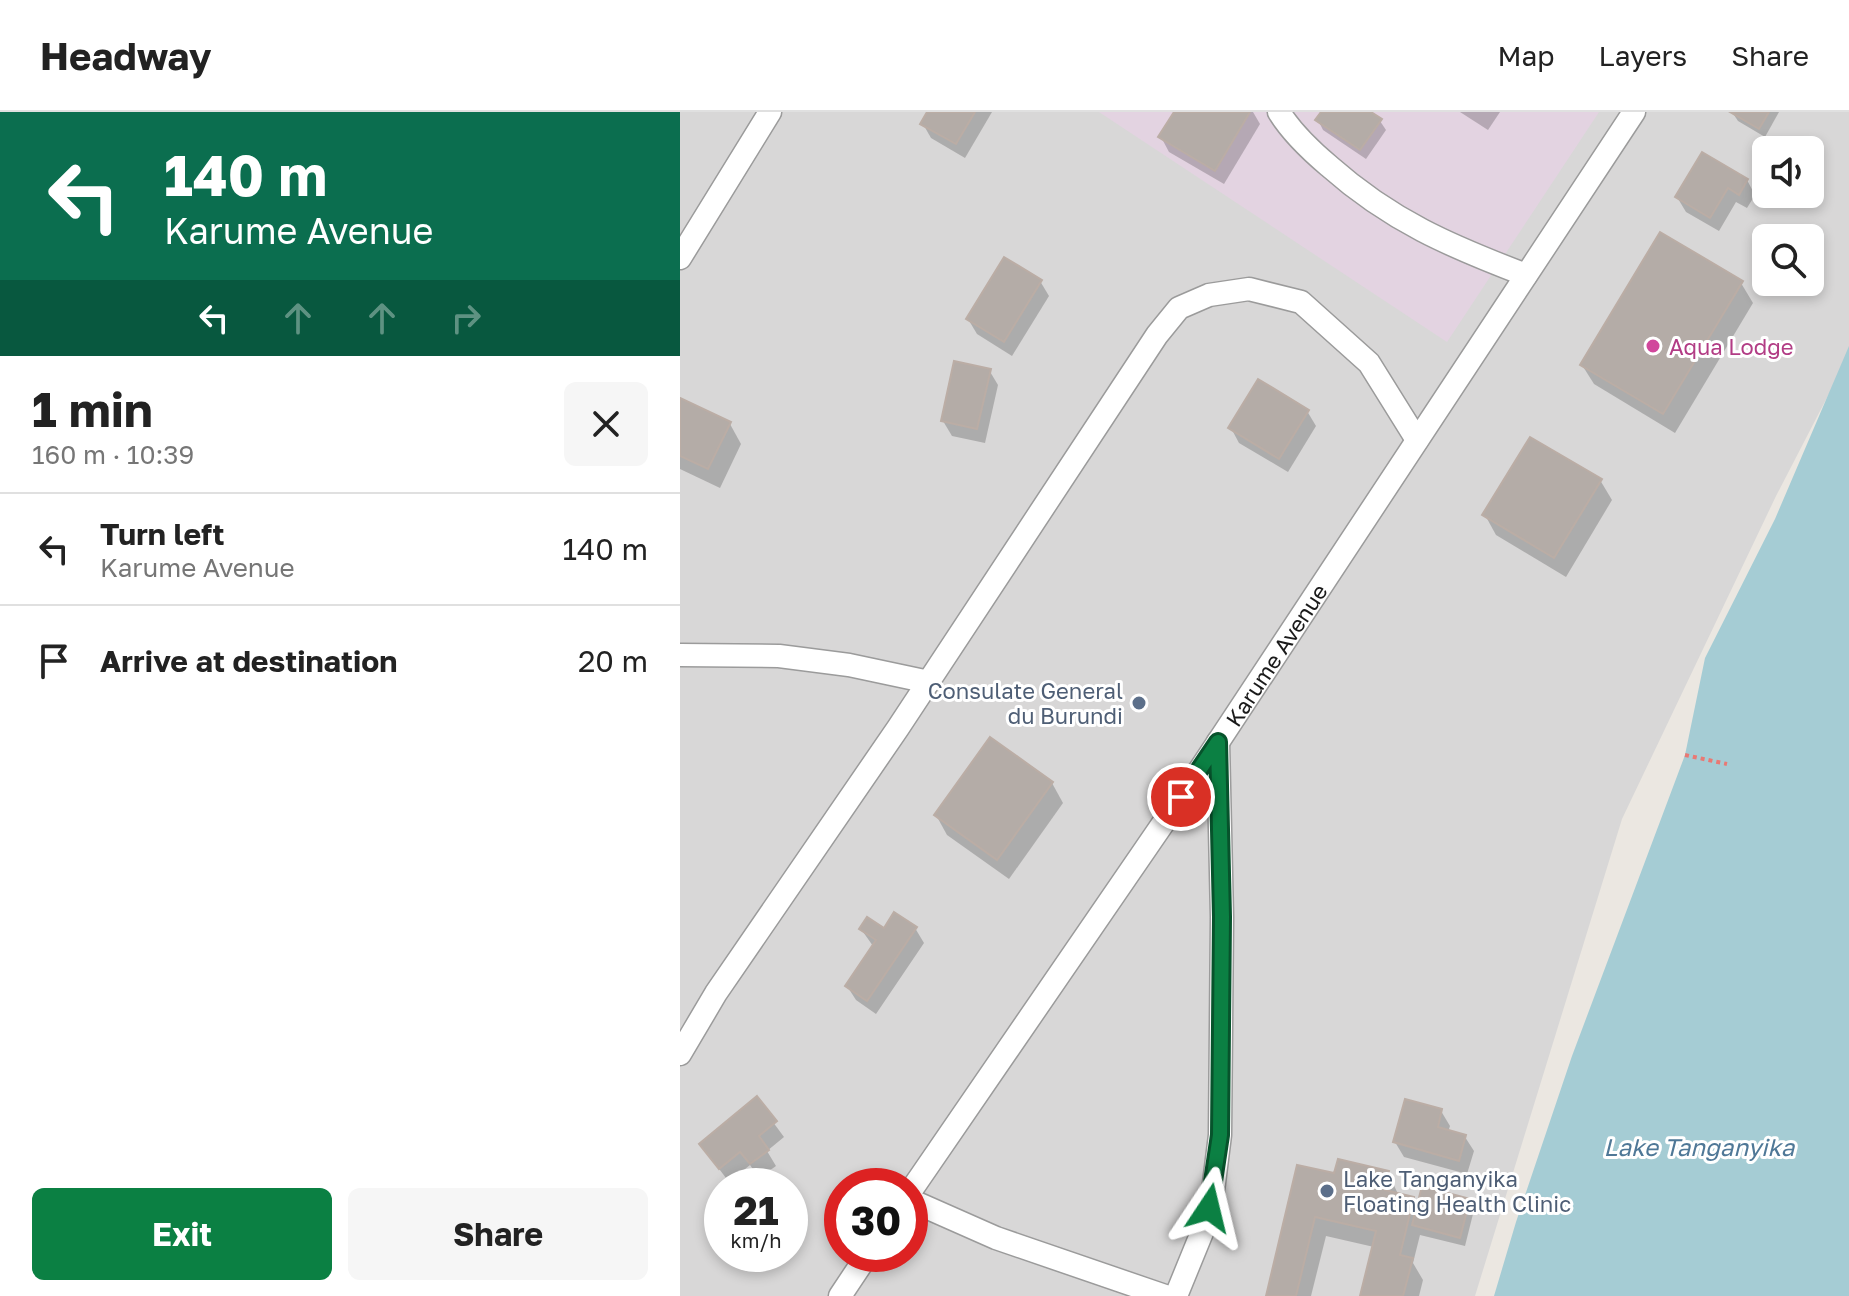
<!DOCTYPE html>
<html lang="en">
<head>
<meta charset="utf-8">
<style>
	:root { --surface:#fff; --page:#f6f6f6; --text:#222; --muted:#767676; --line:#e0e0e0; --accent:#0b8043 }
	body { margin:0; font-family:"Golos Text",sans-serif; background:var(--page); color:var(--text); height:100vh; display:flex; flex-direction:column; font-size:30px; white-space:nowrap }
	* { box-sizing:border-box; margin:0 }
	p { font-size:26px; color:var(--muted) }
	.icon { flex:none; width:44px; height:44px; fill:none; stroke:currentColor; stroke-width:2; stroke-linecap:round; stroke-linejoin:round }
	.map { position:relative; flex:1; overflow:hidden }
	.sheet { display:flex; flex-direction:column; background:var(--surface); width:680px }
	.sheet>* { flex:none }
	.top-card { background:#0b6e4f; color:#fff; overflow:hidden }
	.controls { position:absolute; left:1072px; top:24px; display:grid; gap:16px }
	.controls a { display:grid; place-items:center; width:72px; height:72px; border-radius:12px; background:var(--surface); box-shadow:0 4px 12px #0003; font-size:40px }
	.speed { position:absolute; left:24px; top:1056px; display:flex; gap:16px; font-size:40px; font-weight:700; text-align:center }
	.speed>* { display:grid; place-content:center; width:104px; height:104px; border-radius:50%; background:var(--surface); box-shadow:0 4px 12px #0003; line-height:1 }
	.speed small { font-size:20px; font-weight:400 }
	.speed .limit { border:12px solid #d22; background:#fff; color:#111 }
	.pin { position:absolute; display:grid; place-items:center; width:68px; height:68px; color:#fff; margin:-34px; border:4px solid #fff; border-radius:50%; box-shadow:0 2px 8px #0007 }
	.me { position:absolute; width:88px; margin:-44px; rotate:10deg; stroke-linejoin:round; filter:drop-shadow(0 0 6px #0008) }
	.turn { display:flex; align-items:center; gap:28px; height:168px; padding:0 32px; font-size:36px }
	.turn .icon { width:104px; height:104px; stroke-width:2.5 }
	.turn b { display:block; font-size:56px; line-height:68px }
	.lanes { display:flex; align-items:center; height:76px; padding:0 32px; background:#0003; justify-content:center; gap:40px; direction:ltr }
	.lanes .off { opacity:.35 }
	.round { display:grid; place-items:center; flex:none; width:84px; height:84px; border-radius:12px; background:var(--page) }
	.head { display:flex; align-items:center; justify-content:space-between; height:136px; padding:0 32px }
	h1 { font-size:48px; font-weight:700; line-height:60px }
	.primary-button { display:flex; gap:16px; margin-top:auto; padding:16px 32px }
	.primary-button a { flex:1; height:92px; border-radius:12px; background:var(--accent); color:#fff; font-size:32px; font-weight:700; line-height:92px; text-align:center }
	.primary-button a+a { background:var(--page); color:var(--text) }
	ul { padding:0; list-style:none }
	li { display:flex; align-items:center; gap:24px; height:112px; padding:0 32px; border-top:2px solid var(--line) }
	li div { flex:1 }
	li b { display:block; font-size:30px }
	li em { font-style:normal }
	header { display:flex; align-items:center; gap:48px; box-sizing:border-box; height:112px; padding:0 40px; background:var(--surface); border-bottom:2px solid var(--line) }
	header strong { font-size:38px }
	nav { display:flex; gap:44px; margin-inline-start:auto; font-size:28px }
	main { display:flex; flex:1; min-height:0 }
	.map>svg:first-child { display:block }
	.residential { fill:#d8d7d7; fill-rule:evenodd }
	.industrial { fill:#e3d3e1 }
	.water { fill:#a5ccd4 }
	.shadow { fill:#0003 }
	.building { fill:#b4aca7; stroke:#bbada5; stroke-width:2 }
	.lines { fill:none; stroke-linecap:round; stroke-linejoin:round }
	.minor-casing { stroke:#9b9b9b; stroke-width:25 }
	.path { stroke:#e97974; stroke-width:4; stroke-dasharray:4 4; stroke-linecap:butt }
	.minor { stroke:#fff; stroke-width:22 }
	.route-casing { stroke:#07532c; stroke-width:20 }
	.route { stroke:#0b8043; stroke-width:14 }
	.hotel-dot { fill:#d1479c; stroke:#fff; stroke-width:3 }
	.service-dot { fill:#5c6f8a; stroke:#fff; stroke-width:3 }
	.labels { text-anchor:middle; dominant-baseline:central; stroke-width:6; stroke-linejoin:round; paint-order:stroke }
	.hotel-label { font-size:22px; fill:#b23c85; stroke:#fff; text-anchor:start }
	.street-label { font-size:22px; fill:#1a1a1a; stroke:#fff }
	.service-label { font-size:22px; fill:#4e5e75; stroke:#fff; text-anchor:end }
	.water-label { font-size:24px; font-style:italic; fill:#4f7897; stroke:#fff }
</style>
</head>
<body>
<header>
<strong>Headway</strong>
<nav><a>Map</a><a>Layers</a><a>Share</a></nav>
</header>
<main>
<section class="sheet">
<div class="top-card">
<div class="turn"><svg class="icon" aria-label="left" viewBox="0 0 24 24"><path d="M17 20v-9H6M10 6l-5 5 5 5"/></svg><div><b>140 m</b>Karume Avenue</div></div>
<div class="lanes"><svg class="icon" aria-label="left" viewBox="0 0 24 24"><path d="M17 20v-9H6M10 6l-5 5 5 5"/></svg><svg class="icon off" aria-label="ahead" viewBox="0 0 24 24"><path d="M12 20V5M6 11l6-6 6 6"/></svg><svg class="icon off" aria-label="ahead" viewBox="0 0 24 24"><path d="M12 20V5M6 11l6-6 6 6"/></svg><svg class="icon off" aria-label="right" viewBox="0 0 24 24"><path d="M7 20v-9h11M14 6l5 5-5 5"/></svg></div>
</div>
<div class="head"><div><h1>1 min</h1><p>160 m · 10:39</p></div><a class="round"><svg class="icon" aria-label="close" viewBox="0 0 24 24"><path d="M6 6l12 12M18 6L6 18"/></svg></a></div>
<ul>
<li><svg class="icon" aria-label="left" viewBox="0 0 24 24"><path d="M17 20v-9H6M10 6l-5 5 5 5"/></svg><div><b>Turn left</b><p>Karume Avenue</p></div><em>140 m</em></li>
<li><svg class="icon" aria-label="arrive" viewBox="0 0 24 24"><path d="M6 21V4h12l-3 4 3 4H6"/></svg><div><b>Arrive at destination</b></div><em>20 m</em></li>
</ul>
<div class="primary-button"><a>Exit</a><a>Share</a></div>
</section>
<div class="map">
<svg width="1169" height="1184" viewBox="0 0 1169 1184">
	<rect width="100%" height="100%" fill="#ebe7e1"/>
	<path class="residential" d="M0 0H1169V243L1096 384 942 707 795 1184H0ZM1086 38H1130V82H1086ZM1086 126H1130V170H1086ZM42 1074H110V1142H42ZM162 1074H230V1142H162Z"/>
	<polygon class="industrial" points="419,0 919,0 767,230"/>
	<polygon class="water" points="1169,234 1169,1184 814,1184 836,1110 892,944 1005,643 1025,546 1095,407"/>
	<g class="shadow">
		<polygon points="250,0 312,0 285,46 251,26 243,12"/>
		<polygon points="496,0 573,0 580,12 544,72 489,40 481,25"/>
		<polygon points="644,0 688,0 700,9 706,18 686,47 643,18 638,8"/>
		<polygon points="780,0 820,0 808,18"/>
		<polygon points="1052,0 1099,0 1085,25 1058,9"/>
		<polygon points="1067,68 1075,83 1067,96 1056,90 1039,119 1006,100 997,85"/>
		<polygon points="360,169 369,184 332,244 297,222 288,207"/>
		<polygon points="1061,171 1073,191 995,321 914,272 902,253"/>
		<polygon points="309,258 318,273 305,331 272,324 263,309"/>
		<polygon points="0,288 50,312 61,332 40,376 0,357"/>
		<polygon points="627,299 636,314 608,360 559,331 551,316"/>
		<polygon points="920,368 932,388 886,465 816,423 805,403"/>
		<polygon points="372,671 383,691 329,767 267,723 256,703"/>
		<polygon points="235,816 244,831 196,902 176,888 167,874 193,834 181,817"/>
		<polygon points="76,987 104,1025 87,1039 96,1054 79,1066 70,1053 49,1070 21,1033"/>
		<polygon points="761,999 770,1014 768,1020 785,1025 794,1039 787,1062 724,1045 715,1030"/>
		<polygon points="708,1061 719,1084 732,1087 738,1097 789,1088 794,1098 785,1134 740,1123 733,1151 743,1168 739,1184 682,1184 694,1135 646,1124 631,1184 588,1184 656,1064"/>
	</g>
	<g class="building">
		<polygon points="247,0 295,0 276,32 240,12"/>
		<polygon points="494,0 570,0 535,59 478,25"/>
		<polygon points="641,0 691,0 702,7 680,38 635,8"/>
		<polygon points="1050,0 1089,0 1079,17"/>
		<polygon points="1022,40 1068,67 1059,83 1048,76 1030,106 995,85"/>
		<polygon points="980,120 1063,169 983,302 900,253"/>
		<polygon points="324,145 362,168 324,230 286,207"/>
		<polygon points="274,249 311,257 297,317 261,309"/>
		<polygon points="578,267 629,298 599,347 548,316"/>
		<polygon points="0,286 51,310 28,357 0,344"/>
		<polygon points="850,325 922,367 874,446 802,403"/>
		<polygon points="310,625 373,670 317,748 254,703"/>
		<polygon points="214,800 237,815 187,889 165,874 196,828 179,817 187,805 204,816"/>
		<polygon points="77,984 97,1009 79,1024 89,1038 70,1052 60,1040 39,1057 19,1032"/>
		<polygon points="725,987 762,997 758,1015 786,1023 779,1049 713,1030"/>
		<polygon points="658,1047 709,1059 705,1078 734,1085 720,1143 733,1146 723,1184 680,1184 696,1119 635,1105 616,1184 586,1184 617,1053 654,1061"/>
		<polygon points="742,1074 790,1087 780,1126 732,1113"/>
	</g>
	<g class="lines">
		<defs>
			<g id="minor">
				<path d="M599 0C612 21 630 38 649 54 711 109 770 134 846 163"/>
				<polyline points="0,146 90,0"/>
				<polyline points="0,543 99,544 169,553 249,570"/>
				<polyline points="0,942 36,881 218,616 477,223 499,196 529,183 569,177 621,190 689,251 737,328"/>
				<path id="s1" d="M230 1080 519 659 954 0"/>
				<polyline points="230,1088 316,1126 485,1184"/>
				<polyline points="160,1184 188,1142"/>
				<polyline points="496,1184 525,1113 533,1079 540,1023 542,805 538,630"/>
			</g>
		</defs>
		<use href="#minor" class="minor-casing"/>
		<polyline class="path" points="1005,643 1047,652"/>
		<use href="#minor" class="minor"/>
	</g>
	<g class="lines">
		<defs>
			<polyline id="route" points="501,685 538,630 542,805 540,1023 529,1096"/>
		</defs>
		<use href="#route" class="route-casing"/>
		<use href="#route" class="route"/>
	</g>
	<circle class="hotel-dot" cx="973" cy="234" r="8"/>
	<g class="service-dot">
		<circle cx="459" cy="591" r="8"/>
		<circle cx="647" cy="1079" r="8"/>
	</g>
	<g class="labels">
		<g class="hotel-label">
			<text x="989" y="234">Aqua Lodge</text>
		</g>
		<g class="street-label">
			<text stroke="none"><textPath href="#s1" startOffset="650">Karume Avenue</textPath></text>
		</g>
		<g class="service-label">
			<text x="443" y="578">Consulate General<tspan x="443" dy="25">du Burundi</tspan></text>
			<text x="663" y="1066" text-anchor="start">Lake Tanganyika<tspan x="663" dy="25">Floating Health Clinic</tspan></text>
		</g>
		<g class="water-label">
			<text x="1019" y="1034">Lake Tanganyika</text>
		</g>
	</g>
</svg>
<div class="controls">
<a><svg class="icon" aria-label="sound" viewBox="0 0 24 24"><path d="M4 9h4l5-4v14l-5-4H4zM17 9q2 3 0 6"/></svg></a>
<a><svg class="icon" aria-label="search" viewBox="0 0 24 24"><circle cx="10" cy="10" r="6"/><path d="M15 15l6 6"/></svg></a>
</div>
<div class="speed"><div>21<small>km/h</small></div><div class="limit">30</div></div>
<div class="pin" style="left:501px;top:685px;background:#d93025"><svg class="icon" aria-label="arrive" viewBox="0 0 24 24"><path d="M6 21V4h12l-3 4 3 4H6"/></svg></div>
<svg class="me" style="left:529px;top:1096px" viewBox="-20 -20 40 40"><path d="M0-17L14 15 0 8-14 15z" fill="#0b8043" stroke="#fff" stroke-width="4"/></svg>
</div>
</main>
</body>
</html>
